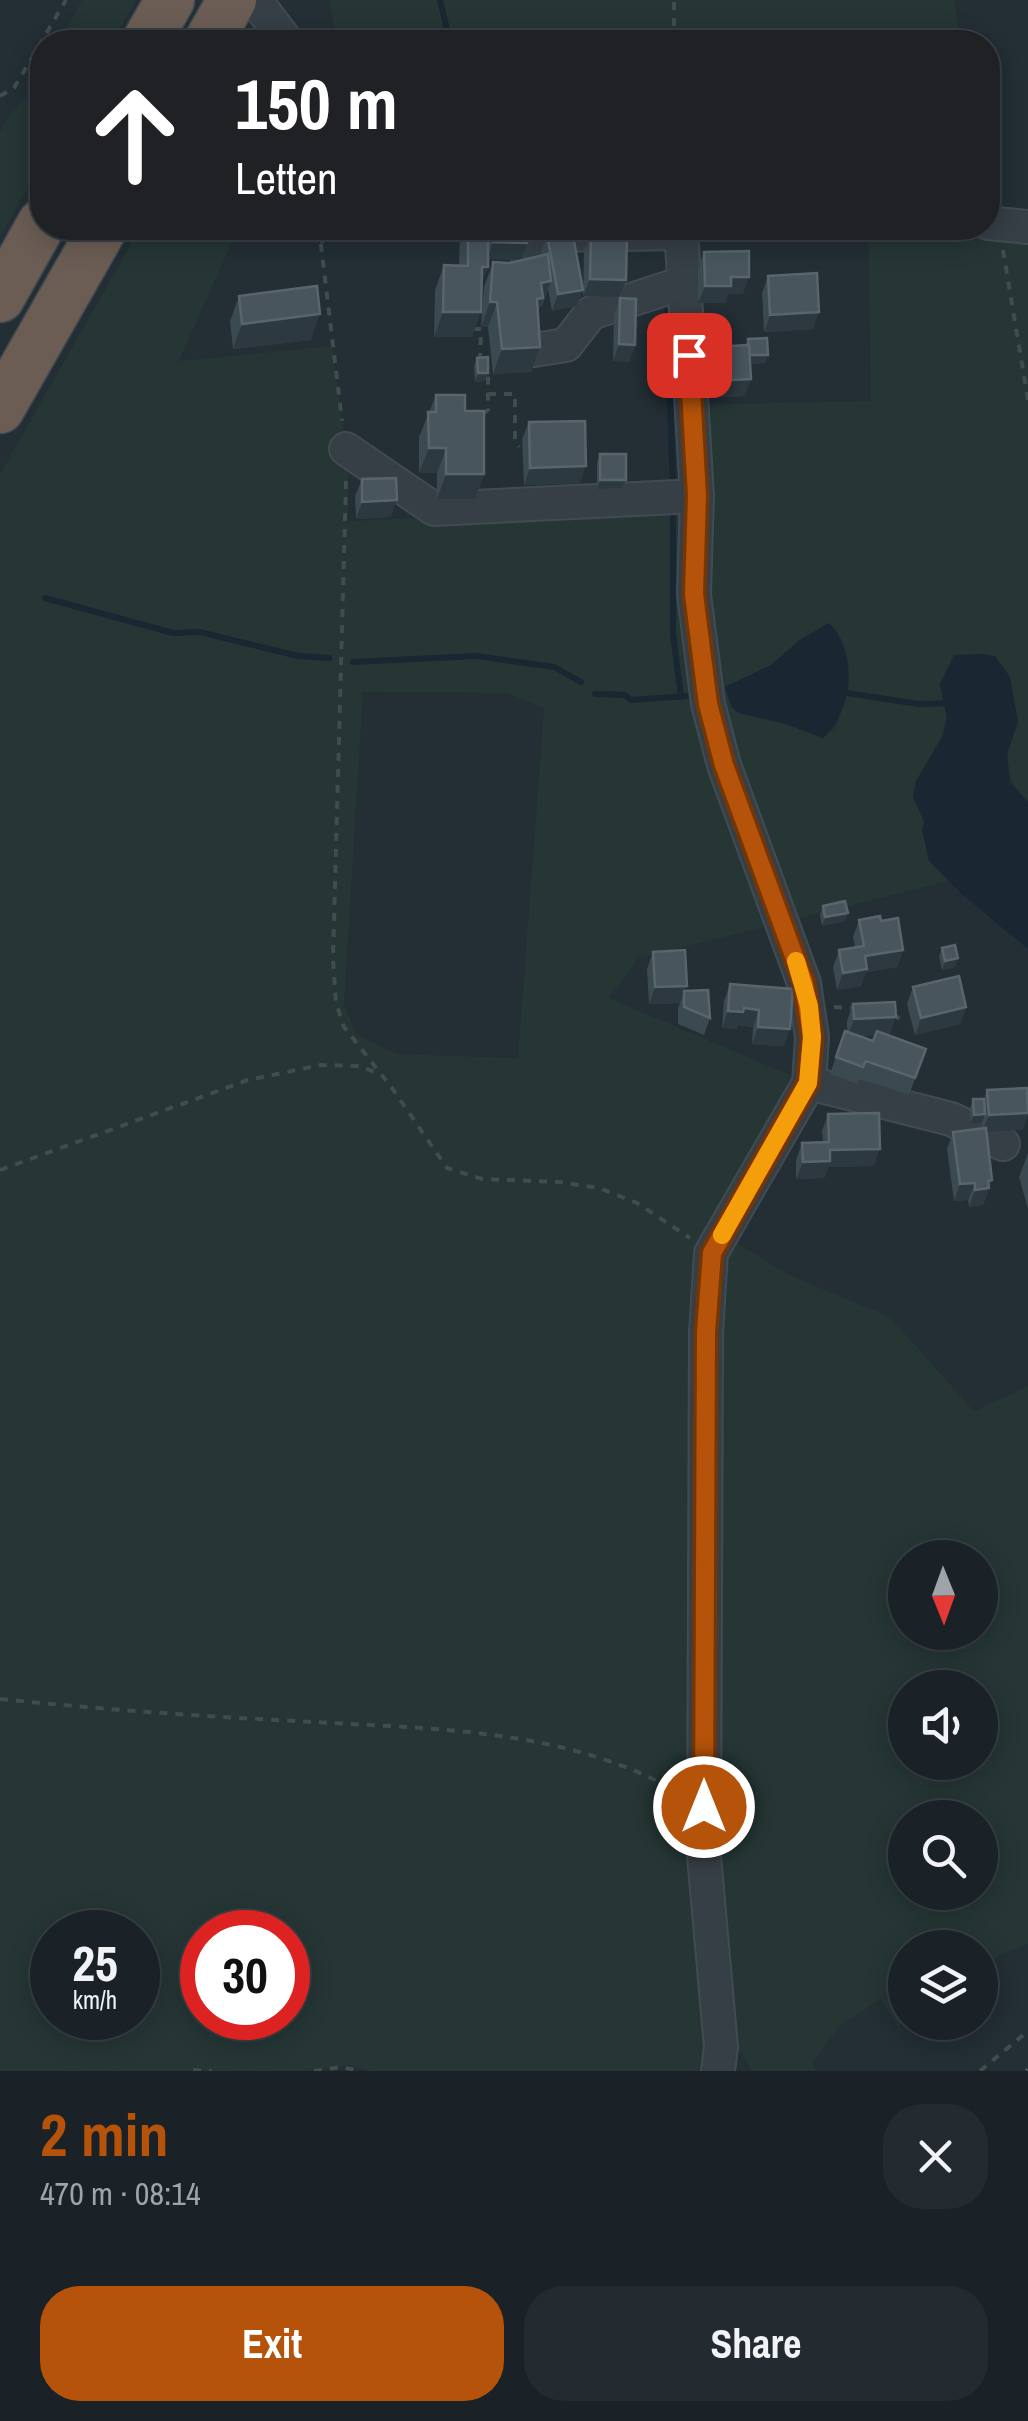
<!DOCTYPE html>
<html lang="en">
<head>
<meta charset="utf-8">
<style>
	:root { --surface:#1a2228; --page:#232a30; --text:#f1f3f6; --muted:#9fa4a8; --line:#383f45; --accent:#b45309 }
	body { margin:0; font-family:"Archivo Narrow",sans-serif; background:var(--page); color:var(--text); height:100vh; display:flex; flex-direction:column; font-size:38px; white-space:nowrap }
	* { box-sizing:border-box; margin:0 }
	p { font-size:32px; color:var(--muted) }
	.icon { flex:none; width:55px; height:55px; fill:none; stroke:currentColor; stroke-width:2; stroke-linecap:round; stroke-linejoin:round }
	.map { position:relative; height:2071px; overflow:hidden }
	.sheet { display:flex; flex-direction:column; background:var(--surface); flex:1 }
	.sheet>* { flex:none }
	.hud { position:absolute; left:30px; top:30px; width:970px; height:210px; border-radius:40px; box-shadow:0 5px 25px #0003,0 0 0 2px var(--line); background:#202124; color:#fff; overflow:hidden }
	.needle { width:65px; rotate:179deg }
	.controls { position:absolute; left:888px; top:1540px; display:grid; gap:20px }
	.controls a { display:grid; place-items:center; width:110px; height:110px; border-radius:50%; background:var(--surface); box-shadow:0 5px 25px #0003,0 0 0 2px var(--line); font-size:50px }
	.speed { position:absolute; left:30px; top:1910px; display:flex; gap:20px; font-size:50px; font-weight:700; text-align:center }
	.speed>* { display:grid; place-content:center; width:130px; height:130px; border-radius:50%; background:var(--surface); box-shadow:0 5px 25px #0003,0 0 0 2px var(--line); line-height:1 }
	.speed small { font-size:25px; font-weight:400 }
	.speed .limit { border:15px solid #d22; background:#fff; color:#111 }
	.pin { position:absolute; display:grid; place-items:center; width:85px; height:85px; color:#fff; margin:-42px; border-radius:20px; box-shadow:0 5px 15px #0006 }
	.me { position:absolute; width:110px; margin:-55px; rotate:0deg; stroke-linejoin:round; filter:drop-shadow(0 0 8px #0008) }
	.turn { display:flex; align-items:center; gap:35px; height:210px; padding:0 40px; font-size:45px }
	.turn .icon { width:130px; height:130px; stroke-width:2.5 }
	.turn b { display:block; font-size:70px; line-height:85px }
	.round { display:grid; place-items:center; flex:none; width:105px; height:105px; border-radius:40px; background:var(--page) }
	.summary { display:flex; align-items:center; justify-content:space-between; height:170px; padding:0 40px }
	h1 { font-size:60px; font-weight:700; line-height:75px; color:var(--accent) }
	.primary-button { display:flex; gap:20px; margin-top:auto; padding:20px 40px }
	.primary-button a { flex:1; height:115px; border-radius:40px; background:var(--accent); color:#fff; font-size:40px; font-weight:700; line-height:115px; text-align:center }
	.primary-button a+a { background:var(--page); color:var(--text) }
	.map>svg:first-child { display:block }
	.green { fill:#253635; fill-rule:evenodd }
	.water { fill:#182731 }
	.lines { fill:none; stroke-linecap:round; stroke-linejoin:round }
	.stream { stroke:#182731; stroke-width:6 }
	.minor-casing { stroke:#424b52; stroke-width:36 }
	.highway-casing { stroke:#414a50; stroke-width:51 }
	.path { stroke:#3d4e4c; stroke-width:4; stroke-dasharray:8 8; stroke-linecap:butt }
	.minor { stroke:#363f46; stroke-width:32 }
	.highway { stroke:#6b5d54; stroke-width:48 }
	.rail { stroke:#58646c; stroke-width:6; stroke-dasharray:10 10; stroke-linecap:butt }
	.wall { fill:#3b4951; fill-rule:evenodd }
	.shaded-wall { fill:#2c3940 }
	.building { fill:#48555d; stroke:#58656d; stroke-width:2.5 }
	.route-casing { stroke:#753606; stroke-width:25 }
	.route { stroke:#b45309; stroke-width:18 }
	.slow { stroke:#f59e0b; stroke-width:18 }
</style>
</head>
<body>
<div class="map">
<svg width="1028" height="2071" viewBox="0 0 1028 2071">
	<rect width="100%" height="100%" fill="#232e35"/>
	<g class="green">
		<polygon points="82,0 136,0 112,42 59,42"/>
		<polygon points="329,0 955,0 960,42 681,42 680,34 644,42 336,42"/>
		<polygon points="42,72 42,164 0,237 0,132 10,114 30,94"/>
		<path d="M140 228H238L179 361 332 346 348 468V521L687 507 685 405 871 401 868 228H988L1028 235V802C1000 772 1004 759 1018 722L940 684 947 718 942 737 916 781 913 797 924 821 929 861 949 881 639 958 609 998 792 1076 700 1249 730 1239 789 1275 890 1317 974 1411 1028 1386V1944L998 1956 980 1969V1948H905V2022L898 2027 880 1999 839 2027 812 2063 817 2071H751L742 2053 713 2034 711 2071H369L349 2065 309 2071H0V474ZM801 639 847 691 836 727 823 738 786 724 725 688 771 665ZM363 692 506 693 544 708 518 1058 396 1054 356 1034 344 1004ZM905 1558H980V1632H905ZM905 1688H980V1762H905ZM905 1818H980V1892H905ZM52 1932H138V2018H52ZM202 1932H288V2018H202Z"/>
	</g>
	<g class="water">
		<path d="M829 623C859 652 853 711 823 738L786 724 738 713 731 706 725 687 771 665 801 639Z"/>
		<polygon points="981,654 995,656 1010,677 1018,722 1007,753 1010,783 1028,802 1028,949 964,896 929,861 922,830 924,821 913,797 916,781 942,737 947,718 940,684 954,655"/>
	</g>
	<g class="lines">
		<g class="stream">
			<polyline points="440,0 450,42"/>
			<polyline points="600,42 635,34 647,37 649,42"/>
			<polyline points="988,205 1005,210"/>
			<polyline points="667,306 673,490"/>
			<polyline points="673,507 673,634 681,697"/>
			<polyline points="45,598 173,633 200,632 298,656 329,658"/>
			<polyline points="353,662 477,656 554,667 581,682"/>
			<polyline points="840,692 919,704 951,703"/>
			<polyline points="595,694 625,695 631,700 686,696"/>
		</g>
		<defs>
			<g id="minor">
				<polyline points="255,0 287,42"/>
				<polyline points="988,223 1028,227"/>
				<polyline points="681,228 697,496 694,594 708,704 724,765 804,983 812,1037 809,1083 711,1253 706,1333 704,1856 721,2047 718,2071"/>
				<polyline points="528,265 530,240 556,235 682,233"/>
				<polyline points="534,350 566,345 591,313 686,282"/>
				<polyline points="346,449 434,509 697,496"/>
				<polyline points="809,1083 951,1119 1003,1144"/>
			</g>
			<g id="highway">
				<polyline points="146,42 170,0"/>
				<polyline points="208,42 232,0"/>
				<polyline points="0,298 42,223"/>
				<polyline points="0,409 103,228"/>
			</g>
		</defs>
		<use href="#minor" class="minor-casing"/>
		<use href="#highway" class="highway-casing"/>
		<g class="path">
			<polyline points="674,42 674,0"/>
			<polyline points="0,96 14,88 66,0"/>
			<polyline points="319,228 342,421"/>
			<polyline points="320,242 357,228"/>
			<polyline points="1003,250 1028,400"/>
			<polyline points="473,329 481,329 480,361"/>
			<polyline points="488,394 515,394 515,441 519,447"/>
			<polyline points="483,414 488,410 488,371"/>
			<polyline points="346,481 333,959 336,1003 344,1027 392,1088 447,1168 482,1179 559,1182 599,1188 637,1203 690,1238"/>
			<polyline points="834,1007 854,1008"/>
			<polyline points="893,1014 906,1024"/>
			<polyline points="0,1170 248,1080 321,1065 360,1066 379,1074"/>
			<path d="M0 1699C98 1709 196 1716 295 1721 424 1729 562 1726 678 1792"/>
			<polyline points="193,2070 212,2071"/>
			<polyline points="314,2071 341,2067 361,2071"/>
			<polyline points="980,2071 1028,2031"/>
		</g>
		<use href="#minor" class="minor"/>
		<use href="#highway" class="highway"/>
		<polyline class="rail" points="1027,2071 1028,2070"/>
	</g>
	<g class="wall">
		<polygon points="461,228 528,228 527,243 521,260 488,259 488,267 481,284 472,337 434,337 435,290 444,265 459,265 460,232"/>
		<polygon points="591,234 619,297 583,296 584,251"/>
		<polygon points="547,235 577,306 552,311 548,289 542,306 540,306 538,312 540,347 531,372 493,374 488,327 481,327 484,287 493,262 510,263 542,255 541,252"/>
		<polygon points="704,252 743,294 728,294 725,303 698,303 698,268"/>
		<polygon points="768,276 813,329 764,332 762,293"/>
		<polygon points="239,296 311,340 233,349 230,321"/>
		<polygon points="620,298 635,345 629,362 613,361 614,315"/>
		<polygon points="748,339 768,355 765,363 750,364 751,379 744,396 706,398 705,364 711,347 745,345"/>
		<polygon points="477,358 485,381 475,382 474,366"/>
		<polygon points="436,395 465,411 484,474 475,499 437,499 437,473 419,473 419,437"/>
		<polygon points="529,422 580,483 524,485 522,439"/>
		<polygon points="600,454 622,488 597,489 597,462"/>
		<polygon points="362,479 391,517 356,519 355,496"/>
		<polygon points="823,906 845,921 822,926 820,914"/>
		<polygon points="859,920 881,921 903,950 897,967 866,972 861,986 837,990 833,967 839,950 855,947 853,937"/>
		<polygon points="942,948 955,967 942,970 939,956"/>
		<polygon points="653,952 687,986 685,991 710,1018 704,1035 678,1024 678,1008 680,1003 649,1004 647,969"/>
		<polygon points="730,984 793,989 784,1046 752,1044 753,1027 738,1025 737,1029 722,1028 724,1001"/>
		<polygon points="913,987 966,1007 960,1024 915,1035 907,1004"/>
		<path d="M853 1004 890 1034H886L926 1049 909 1095 860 1078 857 1084 830 1074 845 1031 847 1032V1021ZM875 1035 873 1041 858 1036Z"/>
		<polygon points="1027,1088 1028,1114 1022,1130 986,1131 992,1180 983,1205 969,1207 968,1200 954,1201 947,1149 953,1132 982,1129 982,1123 970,1123 970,1108 973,1099 984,1099 987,1090"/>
		<polygon points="828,1114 874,1166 828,1167 824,1178 796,1179 796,1160 802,1143 823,1142 822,1131"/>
		<polygon points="1028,1153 1028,1209 1019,1177"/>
	</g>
	<g class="shaded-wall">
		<polygon points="493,242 527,243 521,260 487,259"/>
		<polygon points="482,267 488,267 479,292"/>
		<polygon points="731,277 749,277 743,294 728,294 725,303 698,303 705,286"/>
		<polygon points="590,279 626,280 619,297 583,296"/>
		<polygon points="551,281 534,323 528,324 541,283"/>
		<polygon points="583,290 577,306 552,311 558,294"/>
		<polygon points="490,302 497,302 488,327 481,327"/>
		<polygon points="443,312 481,312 472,337 434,337"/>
		<polygon points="819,312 813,329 764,332 770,315"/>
		<polygon points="320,314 311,340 233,349 242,324"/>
		<polygon points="619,344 635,345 629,362 613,361"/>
		<polygon points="540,347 531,372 493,374 502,349"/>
		<polygon points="748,355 768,355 765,363 745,364"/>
		<polygon points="478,373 488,373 485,381 475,382"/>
		<polygon points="751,379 744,396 706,398 712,381"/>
		<polygon points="429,448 446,448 437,473 419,473"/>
		<polygon points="586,466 580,483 524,485 530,468"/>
		<polygon points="446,474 484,474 475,499 437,499"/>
		<polygon points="600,480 626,480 622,488 597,489"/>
		<polygon points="397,500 391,517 356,519 362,502"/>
		<polygon points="848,913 845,921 822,926 825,917"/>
		<polygon points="903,950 897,967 866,972 861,986 837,990 843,973 865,956"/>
		<polygon points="958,958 955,967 942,970 945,961"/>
		<polygon points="687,986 680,1003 649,1004 655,987"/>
		<polygon points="966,1007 960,1024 915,1035 921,1018"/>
		<polygon points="744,1008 759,1010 753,1027 738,1025 737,1029 722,1028 728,1011"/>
		<polygon points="896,1017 890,1034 848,1036 854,1019"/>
		<polygon points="758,1027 790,1029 784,1046 752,1044"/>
		<polygon points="1028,1113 1022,1130 982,1132 989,1115"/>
		<polygon points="985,1114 982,1123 970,1123 974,1115"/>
		<polygon points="880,1149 874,1166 828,1167 824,1178 796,1179 803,1162 830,1150"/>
		<polygon points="992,1180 983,1205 969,1207 975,1190 988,1181"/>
		<polygon points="975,1183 968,1200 954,1201 960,1184"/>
	</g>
	<g class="building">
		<polygon points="468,228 488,228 488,267 482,267 481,312 443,312 444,265 468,266"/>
		<polygon points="493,228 528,228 527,243 493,242"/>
		<polygon points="572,230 583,290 558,294 547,235"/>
		<polygon points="591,234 627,235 626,280 590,279"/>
		<polygon points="749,251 749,277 731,277 731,286 705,286 704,252"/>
		<polygon points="548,254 551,281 541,283 543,298 537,299 540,347 502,349 497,302 490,302 493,262 510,263"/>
		<polygon points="817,273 819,312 770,315 768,276"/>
		<polygon points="317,286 320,314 242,324 239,296"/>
		<polygon points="620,298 636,299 635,345 619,344"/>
		<polygon points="767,338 768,355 750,355 748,339"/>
		<polygon points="749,345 751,379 712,381 711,347"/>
		<polygon points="488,357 488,373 478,373 477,358"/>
		<polygon points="436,395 465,395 465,411 484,411 484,474 446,474 446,448 429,448 428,412 436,412"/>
		<polygon points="585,421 586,466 530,468 529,422"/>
		<rect x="600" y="454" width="26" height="26"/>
		<polygon points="396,478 397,500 362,502 362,479"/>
		<polygon points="845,901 848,913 825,917 823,906"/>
		<polygon points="880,916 881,921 898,918 903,950 865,956 867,969 843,973 839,950 864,946 859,920"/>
		<polygon points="955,945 958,958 945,961 942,948"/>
		<polygon points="685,950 687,986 655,987 653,952"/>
		<polygon points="959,976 966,1007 921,1018 913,987"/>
		<polygon points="730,984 793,989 790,1029 758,1027 759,1010 744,1008 743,1012 728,1011"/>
		<polygon points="708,990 710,1018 684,1007 684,991"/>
		<polygon points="895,1002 896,1017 854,1019 853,1004"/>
		<polygon points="845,1031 873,1041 877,1031 926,1049 915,1078 866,1061 863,1067 836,1057"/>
		<polygon points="1027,1088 1028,1113 989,1115 987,1090"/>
		<polygon points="973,1099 984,1099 985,1114 974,1115"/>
		<polygon points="879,1113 880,1149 830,1150 830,1161 803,1162 802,1143 829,1142 828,1114"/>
		<polygon points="986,1128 992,1180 988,1181 989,1188 975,1190 975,1183 960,1184 953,1132"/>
	</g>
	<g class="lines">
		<defs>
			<polyline id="route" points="689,355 697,496 694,594 708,704 724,765 804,983 812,1037 808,1083 712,1253 706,1332 704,1807"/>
		</defs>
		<use href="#route" class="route-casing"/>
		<use href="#route" class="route"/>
		<polyline class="slow" points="722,1235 808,1083 812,1037 809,1006 796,961"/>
	</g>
</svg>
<div class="controls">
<a><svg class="needle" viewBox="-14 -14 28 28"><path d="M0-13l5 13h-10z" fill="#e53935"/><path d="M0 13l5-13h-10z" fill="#9fa4a8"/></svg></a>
<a><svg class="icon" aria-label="sound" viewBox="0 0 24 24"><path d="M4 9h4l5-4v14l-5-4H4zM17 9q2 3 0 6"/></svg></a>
<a><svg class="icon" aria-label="search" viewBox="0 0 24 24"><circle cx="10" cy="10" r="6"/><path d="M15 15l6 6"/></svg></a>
<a><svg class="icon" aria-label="layers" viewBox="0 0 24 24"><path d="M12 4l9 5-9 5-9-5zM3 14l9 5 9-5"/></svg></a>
</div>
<div class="speed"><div>25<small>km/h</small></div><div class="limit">30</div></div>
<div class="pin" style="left:689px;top:355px;background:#d93025"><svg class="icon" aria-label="arrive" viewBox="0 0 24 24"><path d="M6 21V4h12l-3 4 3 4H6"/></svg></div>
<svg class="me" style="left:704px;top:1807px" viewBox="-20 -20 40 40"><circle r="17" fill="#b45309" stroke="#fff" stroke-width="3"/><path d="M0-11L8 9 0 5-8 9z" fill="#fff"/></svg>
<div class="hud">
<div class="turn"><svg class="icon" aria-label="ahead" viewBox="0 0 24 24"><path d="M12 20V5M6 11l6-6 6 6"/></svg><div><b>150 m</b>Letten</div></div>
</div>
</div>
<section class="sheet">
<div class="summary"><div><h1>2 min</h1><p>470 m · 08:14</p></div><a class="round"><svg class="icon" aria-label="close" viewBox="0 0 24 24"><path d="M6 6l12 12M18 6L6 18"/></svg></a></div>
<div class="primary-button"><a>Exit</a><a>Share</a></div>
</section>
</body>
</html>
